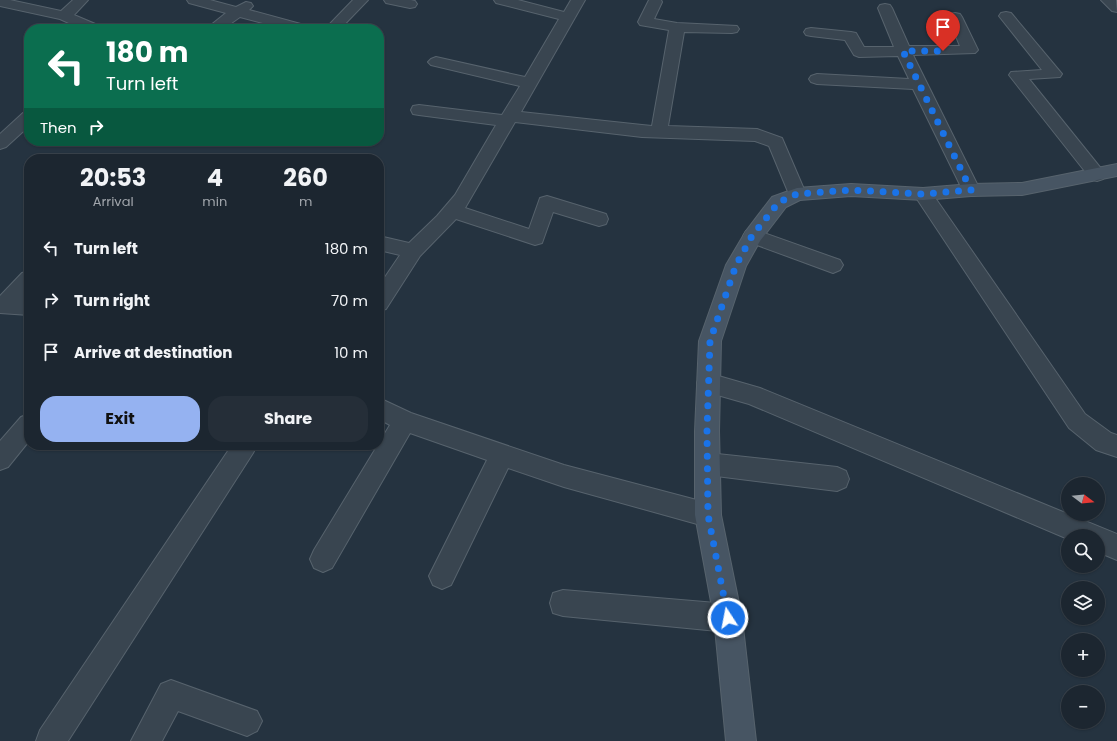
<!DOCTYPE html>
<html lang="en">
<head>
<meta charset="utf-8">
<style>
	:root { --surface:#1c2630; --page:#252e38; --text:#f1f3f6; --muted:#a0a5ab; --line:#3a434c; --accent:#95b2f1 }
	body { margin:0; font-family:Poppins,sans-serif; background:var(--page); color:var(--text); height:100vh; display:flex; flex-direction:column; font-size:15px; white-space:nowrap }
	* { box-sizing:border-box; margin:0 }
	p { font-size:13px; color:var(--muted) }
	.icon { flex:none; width:22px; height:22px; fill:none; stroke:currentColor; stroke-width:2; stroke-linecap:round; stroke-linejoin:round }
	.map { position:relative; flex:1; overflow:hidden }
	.panel { position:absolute; left:24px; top:154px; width:360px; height:296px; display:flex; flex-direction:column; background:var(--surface); border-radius:16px; box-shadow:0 1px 3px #0004,0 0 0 1px var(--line) }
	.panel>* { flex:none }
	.top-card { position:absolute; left:24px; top:24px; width:360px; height:122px; border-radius:16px; box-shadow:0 1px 3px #0004,0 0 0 1px var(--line); background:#0b6e4f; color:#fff; overflow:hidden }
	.needle { width:26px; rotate:106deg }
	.controls { position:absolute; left:1061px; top:477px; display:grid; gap:8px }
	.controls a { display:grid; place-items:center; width:44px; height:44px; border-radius:50%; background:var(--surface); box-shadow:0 1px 3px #0004,0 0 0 1px var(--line); font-size:20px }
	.pin { position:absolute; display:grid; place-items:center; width:34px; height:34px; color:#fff; margin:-41px -17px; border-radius:50% 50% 50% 0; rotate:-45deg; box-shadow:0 0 4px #0007 }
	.pin .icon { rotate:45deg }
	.me { position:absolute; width:44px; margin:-22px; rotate:349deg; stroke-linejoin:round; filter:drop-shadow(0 0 3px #0008) }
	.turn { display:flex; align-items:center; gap:14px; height:84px; padding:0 16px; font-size:18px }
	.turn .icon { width:52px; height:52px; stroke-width:2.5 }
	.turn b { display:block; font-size:28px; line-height:34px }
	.then { display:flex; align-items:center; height:38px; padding:0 16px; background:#0003; gap:8px; font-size:15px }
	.eta { display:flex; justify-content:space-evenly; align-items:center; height:68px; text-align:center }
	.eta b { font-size:24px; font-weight:700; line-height:28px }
	.primary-button { display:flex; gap:8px; margin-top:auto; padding:8px 16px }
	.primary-button a { flex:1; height:46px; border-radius:16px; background:var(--accent); color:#111; font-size:16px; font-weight:700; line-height:46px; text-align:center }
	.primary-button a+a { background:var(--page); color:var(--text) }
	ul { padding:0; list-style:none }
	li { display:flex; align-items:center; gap:12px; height:52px; padding:0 16px }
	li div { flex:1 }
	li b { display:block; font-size:15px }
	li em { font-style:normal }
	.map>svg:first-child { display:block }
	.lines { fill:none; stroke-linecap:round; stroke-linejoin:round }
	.street-casing { stroke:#57636d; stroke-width:2 }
	.secondary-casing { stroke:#57636d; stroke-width:2 }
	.street { fill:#394550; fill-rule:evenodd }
	.secondary { fill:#475563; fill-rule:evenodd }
	.route { stroke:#1a73e8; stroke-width:7; stroke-dasharray:0 12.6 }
</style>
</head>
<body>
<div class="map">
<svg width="1117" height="741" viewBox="0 0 1117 741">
	<rect width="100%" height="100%" fill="#253340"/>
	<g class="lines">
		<defs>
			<g id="street">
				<polygon points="0,0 10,0 61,11 73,0 88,0 74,15 100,26 102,29 82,29 60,19 0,6"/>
				<polygon points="187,0 210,0 236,7 246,2 251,3 253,6 249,10 308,26 310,29 286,29 240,17 223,29 206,29 226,13 189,3"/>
				<polygon points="353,0 368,0 340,29 325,29"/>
				<polygon points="384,0 411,0 415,1 417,4 415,7 410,8 386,3"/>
				<polygon points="494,0 518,0 564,12 571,0 585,0 521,112 642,125 652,126 669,30 640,25 638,22 649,0 661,0 662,2 654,19 677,23 737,26 739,29 737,32 732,33 684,32 668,126 757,129 782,138 806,194 803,199 797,200 791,199 769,146 755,141 642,137 515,122 465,208 529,229 540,198 547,196 606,214 608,219 606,224 599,226 553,212 542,243 535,245 456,219 420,256 386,309 379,311 379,286 400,255 379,250 379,236 409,243 437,216 455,195 496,125 419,115 413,114 411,110 413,106 419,105 502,115 520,86 431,65 428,62 431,59 436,57 525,77 559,19 496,3"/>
				<polygon points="1101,0 1116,0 1117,12 1112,11"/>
				<polygon points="885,4 890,5 892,8 909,46 960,46 948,17 950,14 955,13 960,14 962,17 978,50 975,53 913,55 980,190 977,195 971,196 965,195 913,89 817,84 811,82 809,79 811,76 817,74 909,79 898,56 859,57 854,55 845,40 811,36 806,35 804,32 806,29 811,28 851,32 856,33 864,47 894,47 878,8 880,5"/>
				<polygon points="1006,12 1011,13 1062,74 1060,77 1029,79 1103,171 1106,175 1103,179 1097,181 1091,179 1009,75 1011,72 1042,70 999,16 1001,13"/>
				<polygon points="29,112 29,126 6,147 0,149 0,134 23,113"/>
				<polygon points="923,188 929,189 1085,414 1111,433 1117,435 1117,457 1096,450 1069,428 917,199 914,194 917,189"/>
				<polygon points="753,229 840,260 843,265 840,270 833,273 746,241 743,236 746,231"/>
				<polygon points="29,271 29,292 23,298 29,299 29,315 0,313 0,296 22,273"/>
				<polygon points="708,373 760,388 1117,534 1117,560 1098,552 1098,536 1068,536 1068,539 749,404 700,390 697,383 700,376"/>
				<polygon points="379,398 411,413 564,465 708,503 717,506 721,515 717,524 708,527 564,487 508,468 451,585 442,589 433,585 429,576 487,460 410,433 332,568 323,572 314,568 310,559 314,550 390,425 379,419"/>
				<polygon points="29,414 29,441 8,467 0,470 0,441 21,417"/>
				<polygon points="232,445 257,445 253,453 68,741 36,741 40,730"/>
				<polygon points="708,453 837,467 846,471 849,479 846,487 837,491 708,475 700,472 696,464 700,456"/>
				<polygon points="563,590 728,604 738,608 742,618 738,628 728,632 563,616 553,613 550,603 553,593"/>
				<polygon points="171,680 257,711 262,721 257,731 247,736 178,711 162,741 131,741 161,684"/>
			</g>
			<polygon id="secondary" points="1117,164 1117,176 1022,195 971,196 923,200 851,196 800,200 786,207 760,241 746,266 721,341 719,431 721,515 742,618 756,741 726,741 714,618 695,515 695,431 699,341 726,265 746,231 772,197 797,188 851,184 923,188 971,184 1022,183"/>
		</defs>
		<use href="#street" class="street-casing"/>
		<use href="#secondary" class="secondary-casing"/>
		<use href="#street" class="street"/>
		<use href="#secondary" class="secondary"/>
	</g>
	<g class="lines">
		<polyline class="route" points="728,618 708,515 707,431 710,341 736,265 752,236 779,202 797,194 851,190 923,194 971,190 903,51 943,51"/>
	</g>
</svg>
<div class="controls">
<a><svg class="needle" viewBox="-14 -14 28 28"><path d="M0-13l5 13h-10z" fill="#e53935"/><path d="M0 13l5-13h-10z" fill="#a0a5ab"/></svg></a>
<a><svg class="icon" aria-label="search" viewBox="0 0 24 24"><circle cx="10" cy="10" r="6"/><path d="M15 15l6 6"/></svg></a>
<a><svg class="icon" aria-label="layers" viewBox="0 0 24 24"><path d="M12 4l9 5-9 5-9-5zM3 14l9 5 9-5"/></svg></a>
<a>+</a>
<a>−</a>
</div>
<div class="pin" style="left:943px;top:51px;background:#d93025"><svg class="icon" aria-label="arrive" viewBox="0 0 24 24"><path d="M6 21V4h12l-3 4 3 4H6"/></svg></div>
<svg class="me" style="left:728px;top:618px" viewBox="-20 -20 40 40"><circle r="17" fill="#1a73e8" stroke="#fff" stroke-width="3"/><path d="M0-11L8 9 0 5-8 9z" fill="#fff"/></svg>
<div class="top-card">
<div class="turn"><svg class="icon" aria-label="left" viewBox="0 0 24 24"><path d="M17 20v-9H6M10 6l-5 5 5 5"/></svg><div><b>180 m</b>Turn left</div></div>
<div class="then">Then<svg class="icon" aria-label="right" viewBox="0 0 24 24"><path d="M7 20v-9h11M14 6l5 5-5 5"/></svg></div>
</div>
<section class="panel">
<div class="eta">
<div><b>20:53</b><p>Arrival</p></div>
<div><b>4</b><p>min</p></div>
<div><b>260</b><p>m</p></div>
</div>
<ul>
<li><svg class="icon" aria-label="left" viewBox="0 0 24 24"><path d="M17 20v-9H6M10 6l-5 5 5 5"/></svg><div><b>Turn left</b></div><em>180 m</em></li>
<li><svg class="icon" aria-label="right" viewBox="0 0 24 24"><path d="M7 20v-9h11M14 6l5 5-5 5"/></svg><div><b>Turn right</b></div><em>70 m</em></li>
<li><svg class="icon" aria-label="arrive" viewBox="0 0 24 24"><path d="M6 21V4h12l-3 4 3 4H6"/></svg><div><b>Arrive at destination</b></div><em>10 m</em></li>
</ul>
<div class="primary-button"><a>Exit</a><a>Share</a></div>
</section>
</div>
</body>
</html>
